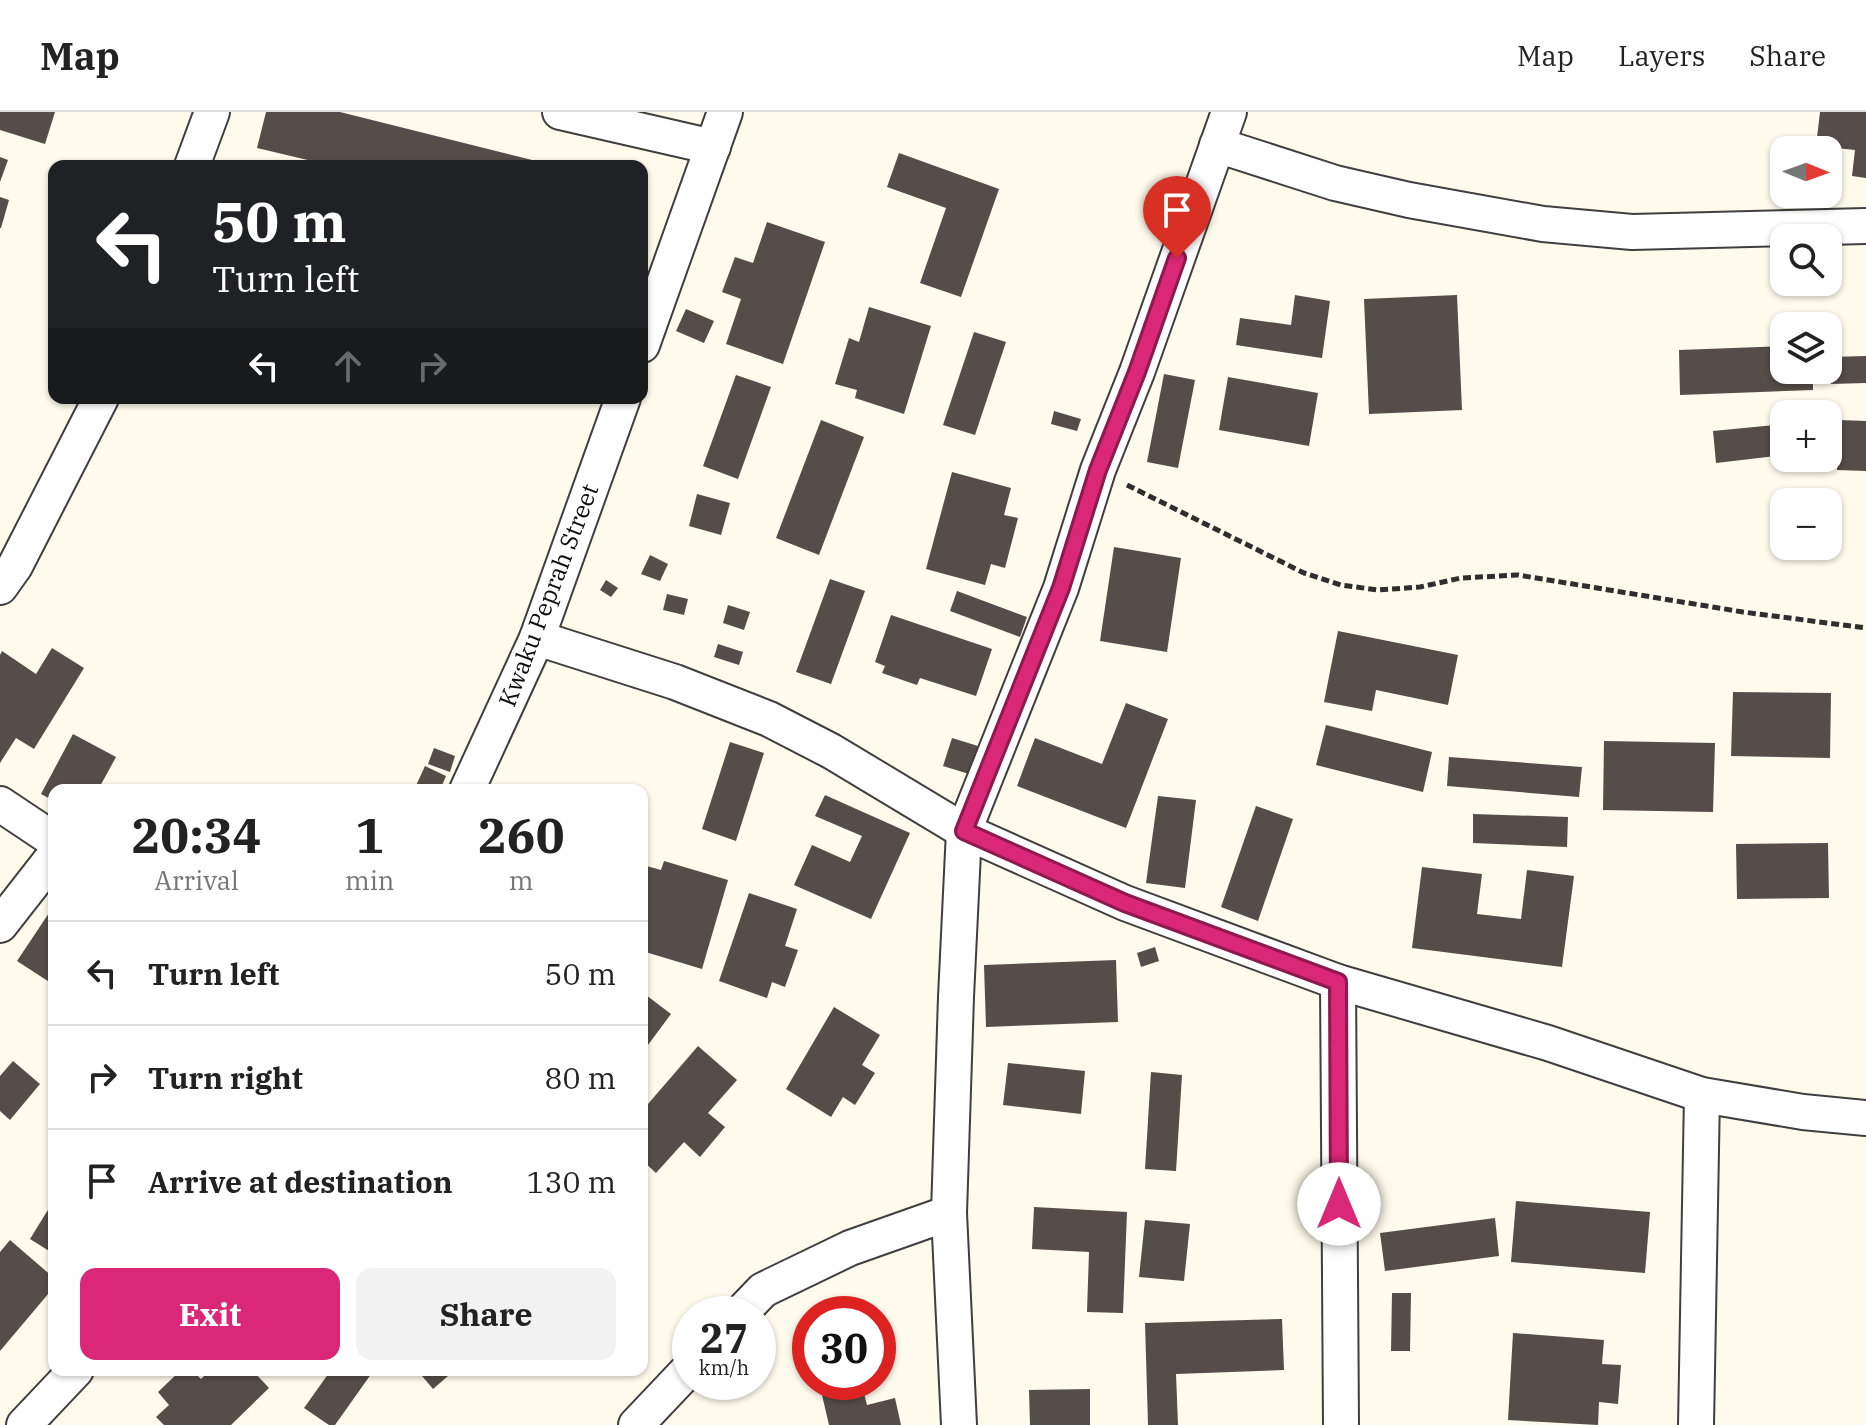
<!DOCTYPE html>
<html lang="en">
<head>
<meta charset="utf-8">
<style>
	:root { --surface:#fff; --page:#f2f2f2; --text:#222; --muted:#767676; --line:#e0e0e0; --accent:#db2777 }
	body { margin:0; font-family:"IBM Plex Serif",serif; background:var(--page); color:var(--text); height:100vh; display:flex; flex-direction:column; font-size:30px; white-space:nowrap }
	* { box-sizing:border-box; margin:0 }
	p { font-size:26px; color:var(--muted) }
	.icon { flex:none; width:44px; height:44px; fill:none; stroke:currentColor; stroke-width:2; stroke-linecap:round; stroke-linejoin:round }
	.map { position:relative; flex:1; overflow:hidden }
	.panel { position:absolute; left:48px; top:672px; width:600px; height:592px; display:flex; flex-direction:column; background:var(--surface); border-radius:16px; box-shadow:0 2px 6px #0004 }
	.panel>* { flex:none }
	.banner { position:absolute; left:48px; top:48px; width:600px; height:244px; border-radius:16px; box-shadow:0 2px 6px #0004; background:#202124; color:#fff; overflow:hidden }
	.needle { width:52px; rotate:91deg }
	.controls { position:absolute; left:1770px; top:24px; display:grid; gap:16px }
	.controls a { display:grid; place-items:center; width:72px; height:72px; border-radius:16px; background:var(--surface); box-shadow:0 2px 6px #0004; font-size:40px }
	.speed { position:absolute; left:672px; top:1184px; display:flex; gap:16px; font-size:40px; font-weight:700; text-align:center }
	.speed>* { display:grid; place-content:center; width:104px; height:104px; border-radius:50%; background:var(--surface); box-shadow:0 2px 6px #0004; line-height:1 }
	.speed small { font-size:20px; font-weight:400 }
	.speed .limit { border:12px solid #d22; background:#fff; color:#111 }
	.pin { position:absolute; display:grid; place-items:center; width:68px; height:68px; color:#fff; margin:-82px -34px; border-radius:50% 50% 50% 0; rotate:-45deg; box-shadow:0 0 8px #0007 }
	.pin .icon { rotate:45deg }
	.me { position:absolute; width:88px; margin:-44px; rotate:0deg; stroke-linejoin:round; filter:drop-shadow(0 0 6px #0008) }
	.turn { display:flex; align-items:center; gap:28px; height:168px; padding:0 32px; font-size:36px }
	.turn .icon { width:104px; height:104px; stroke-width:2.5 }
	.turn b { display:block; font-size:56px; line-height:68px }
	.lanes { display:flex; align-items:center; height:76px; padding:0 32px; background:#0003; justify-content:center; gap:40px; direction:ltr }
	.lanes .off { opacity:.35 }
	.eta { display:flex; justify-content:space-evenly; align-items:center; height:136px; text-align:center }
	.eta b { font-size:48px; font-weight:800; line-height:56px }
	.primary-button { display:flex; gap:16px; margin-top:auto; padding:16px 32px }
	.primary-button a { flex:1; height:92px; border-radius:16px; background:var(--accent); color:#fff; font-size:32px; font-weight:800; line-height:92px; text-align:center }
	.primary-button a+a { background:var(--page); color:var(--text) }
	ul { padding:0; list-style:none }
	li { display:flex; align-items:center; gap:24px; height:104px; padding:0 32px; border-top:2px solid var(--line) }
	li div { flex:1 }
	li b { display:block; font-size:30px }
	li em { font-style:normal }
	header { display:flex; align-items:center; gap:48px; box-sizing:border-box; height:112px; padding:0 40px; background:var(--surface); border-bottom:2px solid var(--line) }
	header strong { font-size:38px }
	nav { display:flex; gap:44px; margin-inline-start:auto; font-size:28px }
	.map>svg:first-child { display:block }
	.building { fill:#544d49 }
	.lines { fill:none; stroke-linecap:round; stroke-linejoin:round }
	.minor-casing { stroke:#3f3f3f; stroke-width:38 }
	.path { stroke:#2e2e2e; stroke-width:5; stroke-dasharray:8 4; stroke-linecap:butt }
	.minor { stroke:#fff; stroke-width:34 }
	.route-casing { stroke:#8e194d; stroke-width:20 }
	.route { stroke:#db2777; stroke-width:14 }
	.labels { text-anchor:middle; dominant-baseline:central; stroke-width:8; stroke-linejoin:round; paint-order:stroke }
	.street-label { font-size:24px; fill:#0c0c0c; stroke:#fff }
</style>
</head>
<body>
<header>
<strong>Map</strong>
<nav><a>Map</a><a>Layers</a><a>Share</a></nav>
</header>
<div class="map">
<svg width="1866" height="1313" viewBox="0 0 1866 1313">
	<rect width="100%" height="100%" fill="#fefaec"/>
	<g class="building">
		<polygon points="0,0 55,0 45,32 0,18"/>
		<polygon points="266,0 340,0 556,54 333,54 257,36"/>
		<polygon points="1820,0 1866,0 1866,66 1852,64 1855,38 1816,34"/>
		<polygon points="899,41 999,77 961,185 920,171 946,96 887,75"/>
		<polygon points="0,45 8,48 0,70"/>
		<polygon points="0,85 9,88 1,116 0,116"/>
		<polygon points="767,110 825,130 783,252 726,232 741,187 722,180 735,145 753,151"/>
		<polygon points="1295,183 1330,189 1322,246 1236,233 1240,206 1291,213"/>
		<polygon points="1457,183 1462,298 1369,302 1364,187"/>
		<polygon points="869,195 931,214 904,302 855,286 857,278 835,272 849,226 859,230"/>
		<polygon points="686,197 714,209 704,231 676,219"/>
		<polygon points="974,220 1006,230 975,323 943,313"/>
		<polygon points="1784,234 1784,258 1813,258 1813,278 1680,283 1679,238"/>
		<polygon points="1866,244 1866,271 1831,272 1830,245"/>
		<polygon points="1164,262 1195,268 1178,356 1147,350"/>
		<polygon points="736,263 771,275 738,367 703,354"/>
		<polygon points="1228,265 1318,281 1309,334 1219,318"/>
		<polygon points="1054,299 1081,307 1077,319 1051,312"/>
		<polygon points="821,308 864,325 819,443 776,426"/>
		<polygon points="1839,308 1866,309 1866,359 1837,358"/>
		<polygon points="1784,312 1784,343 1716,351 1713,319"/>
		<polygon points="952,360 1011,376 1004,403 1018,406 1005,456 991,452 985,473 926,457"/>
		<polygon points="697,382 730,391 721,423 689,414"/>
		<polygon points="1114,435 1181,446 1167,540 1100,529"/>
		<polygon points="650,443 668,452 660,469 641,462"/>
		<polygon points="830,467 865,479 831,572 796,560"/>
		<polygon points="606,468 618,476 611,485 600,478"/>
		<polygon points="957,479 1027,505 1020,525 950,499"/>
		<polygon points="667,482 688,487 684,503 663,498"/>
		<polygon points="728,493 750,500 744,518 723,511"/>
		<polygon points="891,503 992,537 976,584 920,566 917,573 882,561 885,554 875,550"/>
		<polygon points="1338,519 1458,543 1448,593 1376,578 1372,599 1324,590"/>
		<polygon points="718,532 743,540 739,553 714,545"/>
		<polygon points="52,536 84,556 34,637 16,626 0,651 0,543 2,539 36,562"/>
		<polygon points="1733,580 1831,581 1830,646 1731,644"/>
		<polygon points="1126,591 1168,607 1126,716 1017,674 1035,626 1102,652"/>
		<polygon points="1326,613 1432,640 1423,680 1316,653"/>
		<polygon points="73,622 116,645 98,678 54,678 54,689 41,682"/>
		<polygon points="952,626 978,634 969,662 943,654"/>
		<polygon points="1604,629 1715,631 1713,700 1603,698"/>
		<polygon points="730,630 764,641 736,729 702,717"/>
		<polygon points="434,636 455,644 450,660 428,652"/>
		<polygon points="1449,645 1582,655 1579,685 1447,674"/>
		<polygon points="425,654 446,664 440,678 414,678"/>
		<polygon points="825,683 910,721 871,807 794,773 812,733 850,750 862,724 815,704"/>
		<polygon points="1158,684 1196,688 1185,776 1146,771"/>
		<polygon points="1256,694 1293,707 1258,809 1221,795"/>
		<polygon points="1473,702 1568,705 1567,735 1473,731"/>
		<polygon points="1828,731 1829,786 1737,787 1736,732"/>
		<polygon points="664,749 728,768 702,857 642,839 642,757 643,753 661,758"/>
		<polygon points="1422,755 1482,762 1477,802 1521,807 1527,758 1574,764 1562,855 1412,836"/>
		<polygon points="749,781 797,797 785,834 798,838 785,875 772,870 767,886 719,869"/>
		<polygon points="51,798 54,800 54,873 17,849"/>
		<polygon points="1155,835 1159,849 1141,855 1137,841"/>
		<polygon points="1116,848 1118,910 986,915 984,853"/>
		<polygon points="642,880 671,902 642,941"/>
		<polygon points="834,895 880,923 862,953 875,961 855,993 843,985 831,1005 786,977"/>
		<polygon points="698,934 737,968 708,1001 725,1015 700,1045 684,1030 656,1061 642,1048 642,999"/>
		<polygon points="13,949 40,972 10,1008 0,999 0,964"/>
		<polygon points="1008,951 1085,959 1081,1002 1003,993"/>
		<polygon points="1151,960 1182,963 1176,1059 1145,1057"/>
		<polygon points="1516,1089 1650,1100 1645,1161 1511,1150"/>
		<polygon points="51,1093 54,1095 54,1142 30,1127"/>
		<polygon points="1034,1095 1127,1100 1123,1201 1087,1200 1089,1140 1032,1137"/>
		<polygon points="1495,1106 1499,1144 1385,1159 1380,1121"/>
		<polygon points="1145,1108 1190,1112 1184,1169 1139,1165"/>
		<polygon points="10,1128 54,1166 54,1175 0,1239 0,1140"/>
		<polygon points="1392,1181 1411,1181 1410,1239 1391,1239"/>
		<polygon points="1282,1207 1284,1258 1176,1262 1178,1313 1148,1313 1145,1211"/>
		<polygon points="1513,1221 1604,1228 1602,1252 1621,1253 1618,1292 1599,1290 1598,1313 1508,1308"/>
		<polygon points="181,1258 192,1258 201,1267 210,1258 252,1258 269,1276 231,1313 164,1313 156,1305 169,1293 158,1280"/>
		<polygon points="331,1258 374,1258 335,1313 329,1313 304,1296"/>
		<polygon points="417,1258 455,1258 433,1277"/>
		<polygon points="819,1270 861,1270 867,1293 895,1286 901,1313 829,1313"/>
		<polygon points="1090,1277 1090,1313 1030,1313 1029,1278"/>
	</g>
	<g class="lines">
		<defs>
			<g id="minor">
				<polyline points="560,0 713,35"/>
				<polyline points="1217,33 1335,71 1409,88 1543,112 1632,120 1866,114"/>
				<polyline points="192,54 212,0"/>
				<polyline points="642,233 725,0"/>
				<polyline points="0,475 15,454 101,286"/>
				<polyline points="537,526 675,570 769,607 831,639 964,719 1125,791 1338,870 1548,931 1702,983 1803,1000 1866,1006"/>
				<polyline points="467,678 537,526 623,286"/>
				<polyline points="0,692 54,728"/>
				<polyline points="0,813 54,744"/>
				<polyline points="1338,870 1341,1313"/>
				<polyline points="740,1202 763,1178 850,1136 949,1101"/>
				<polyline points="24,1313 76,1258"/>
				<polyline points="636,1313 690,1256"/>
				<polyline points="959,1313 949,1101 956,885 964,719 1061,476 1098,358 1137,260 1229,0"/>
				<polyline points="1696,1313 1702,983"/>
			</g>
		</defs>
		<use href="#minor" class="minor-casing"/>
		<polyline class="path" points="1127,373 1304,461 1341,473 1378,478 1420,475 1461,466 1518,463 1743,500 1866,516"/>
		<use href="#minor" class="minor"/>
	</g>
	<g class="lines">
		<defs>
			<polyline id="route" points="1177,146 1137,260 1098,358 1061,476 964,719 1125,791 1338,870 1339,1092"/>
		</defs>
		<use href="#route" class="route-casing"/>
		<use href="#route" class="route"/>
	</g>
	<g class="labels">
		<g class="street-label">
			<text transform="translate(548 483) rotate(-69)">Kwaku Peprah Street</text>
		</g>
	</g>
</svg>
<div class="controls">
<a><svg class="needle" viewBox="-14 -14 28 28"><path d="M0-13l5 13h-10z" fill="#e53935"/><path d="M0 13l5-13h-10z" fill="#767676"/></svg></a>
<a><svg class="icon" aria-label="search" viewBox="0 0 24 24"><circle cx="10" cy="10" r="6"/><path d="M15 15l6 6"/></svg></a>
<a><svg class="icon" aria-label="layers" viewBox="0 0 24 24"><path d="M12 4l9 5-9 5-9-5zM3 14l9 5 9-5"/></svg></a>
<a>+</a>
<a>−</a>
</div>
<div class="speed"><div>27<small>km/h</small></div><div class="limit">30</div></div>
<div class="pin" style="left:1177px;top:146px;background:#d93025"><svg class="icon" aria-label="arrive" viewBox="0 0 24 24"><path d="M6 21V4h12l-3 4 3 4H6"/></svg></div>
<svg class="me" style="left:1339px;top:1092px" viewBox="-20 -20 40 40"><circle r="19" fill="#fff"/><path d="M0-13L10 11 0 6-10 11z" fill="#db2777"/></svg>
<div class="banner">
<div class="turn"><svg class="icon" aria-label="left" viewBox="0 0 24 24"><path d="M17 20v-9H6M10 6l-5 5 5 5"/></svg><div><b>50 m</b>Turn left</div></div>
<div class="lanes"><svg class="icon" aria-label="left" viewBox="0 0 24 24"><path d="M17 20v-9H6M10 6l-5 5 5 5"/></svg><svg class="icon off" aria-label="ahead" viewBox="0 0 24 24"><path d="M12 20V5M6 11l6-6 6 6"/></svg><svg class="icon off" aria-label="right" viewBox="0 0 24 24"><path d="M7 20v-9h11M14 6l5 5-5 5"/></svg></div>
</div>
<section class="panel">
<div class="eta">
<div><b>20:34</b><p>Arrival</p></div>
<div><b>1</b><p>min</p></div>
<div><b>260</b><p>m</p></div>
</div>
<ul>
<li><svg class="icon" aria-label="left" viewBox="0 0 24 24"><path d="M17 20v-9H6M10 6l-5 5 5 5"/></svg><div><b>Turn left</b></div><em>50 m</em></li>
<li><svg class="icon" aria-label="right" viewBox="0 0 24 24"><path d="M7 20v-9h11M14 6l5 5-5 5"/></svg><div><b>Turn right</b></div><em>80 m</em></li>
<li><svg class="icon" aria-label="arrive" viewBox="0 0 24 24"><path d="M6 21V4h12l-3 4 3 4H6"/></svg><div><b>Arrive at destination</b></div><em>130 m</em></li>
</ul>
<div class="primary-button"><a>Exit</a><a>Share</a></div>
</section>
</div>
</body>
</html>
